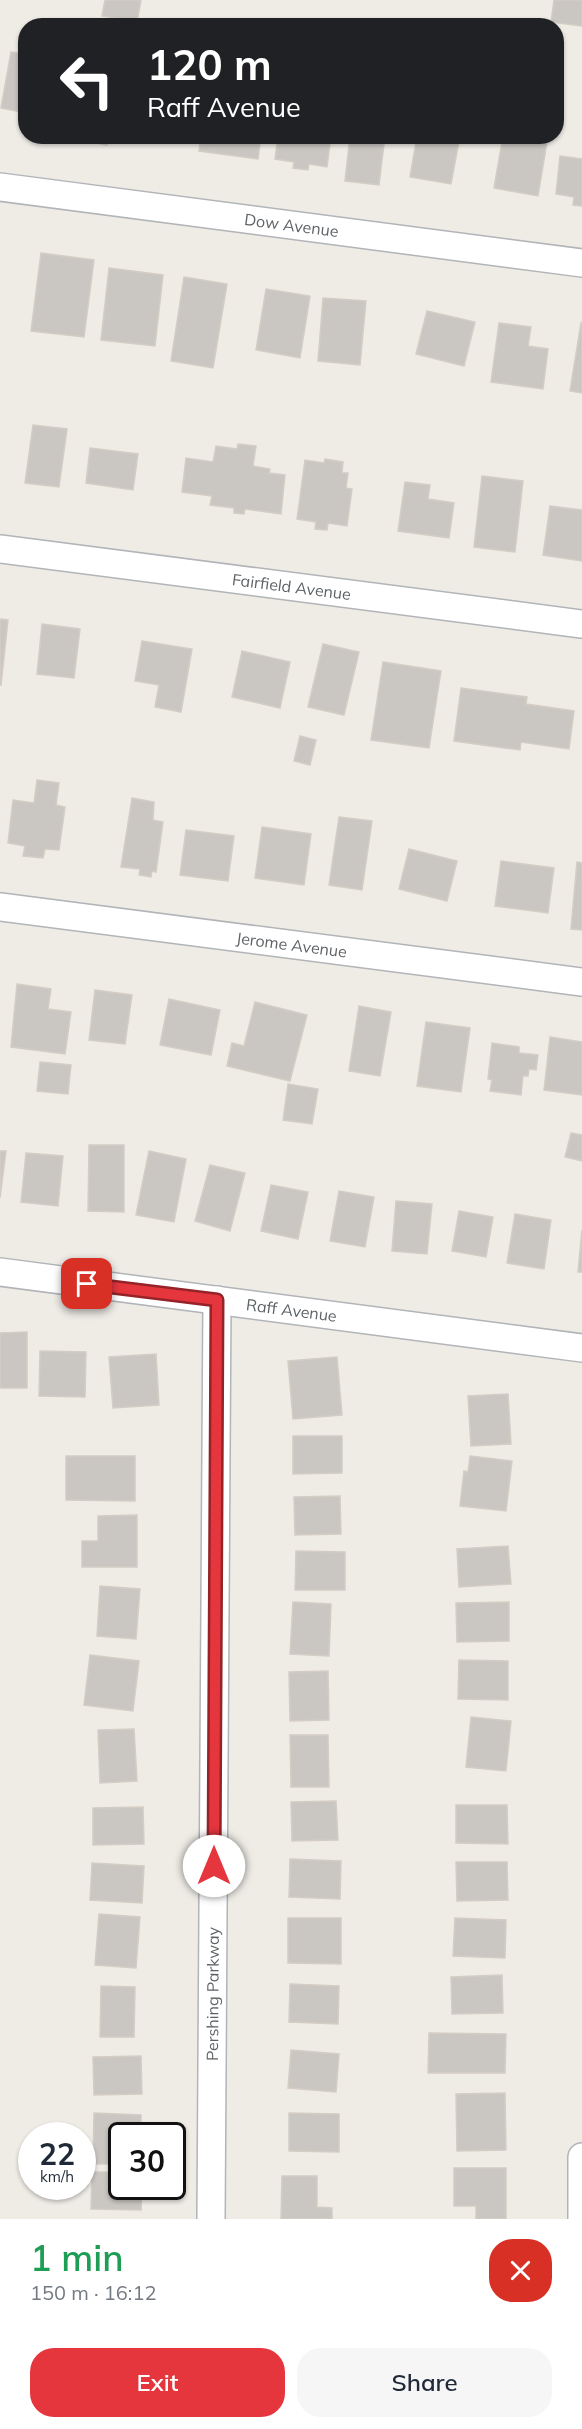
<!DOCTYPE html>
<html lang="en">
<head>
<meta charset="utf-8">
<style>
	:root { --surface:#fff; --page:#f6f6f7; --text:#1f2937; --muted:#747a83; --accent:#e5363e }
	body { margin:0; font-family:Mulish,sans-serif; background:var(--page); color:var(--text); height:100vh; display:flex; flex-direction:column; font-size:22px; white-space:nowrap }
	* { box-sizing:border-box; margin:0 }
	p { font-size:20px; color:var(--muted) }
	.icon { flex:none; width:33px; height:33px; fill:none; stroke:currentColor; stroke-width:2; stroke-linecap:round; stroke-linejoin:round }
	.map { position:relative; height:2219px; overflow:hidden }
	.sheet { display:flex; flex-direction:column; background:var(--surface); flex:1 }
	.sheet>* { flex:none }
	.banner { position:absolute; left:18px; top:18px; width:546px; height:126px; border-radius:24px; box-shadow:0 2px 4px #0004; background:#202124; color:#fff; overflow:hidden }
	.speed { position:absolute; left:18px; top:2122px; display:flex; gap:12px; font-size:30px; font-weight:700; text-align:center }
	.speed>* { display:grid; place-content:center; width:78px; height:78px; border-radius:50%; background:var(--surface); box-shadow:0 2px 4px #0004; line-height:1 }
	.speed small { font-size:15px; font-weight:400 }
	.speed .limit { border:3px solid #111; border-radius:9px; background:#fff; color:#111 }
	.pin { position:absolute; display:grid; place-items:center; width:51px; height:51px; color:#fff; margin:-26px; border-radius:12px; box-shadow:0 3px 9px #0006 }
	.me { position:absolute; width:66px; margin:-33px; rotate:0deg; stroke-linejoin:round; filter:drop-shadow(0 0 4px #0008) }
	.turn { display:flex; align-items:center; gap:21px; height:126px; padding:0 30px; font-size:27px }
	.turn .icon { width:78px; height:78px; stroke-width:2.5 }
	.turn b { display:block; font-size:42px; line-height:51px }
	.round { display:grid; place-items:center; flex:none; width:63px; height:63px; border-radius:24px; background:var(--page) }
	.overview { display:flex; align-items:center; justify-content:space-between; height:102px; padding:0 30px }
	h1 { font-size:36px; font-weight:600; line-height:45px; color:#1e9e55 }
	.cta { display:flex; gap:12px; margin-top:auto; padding:12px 30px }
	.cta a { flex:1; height:69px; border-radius:24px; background:var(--accent); color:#fff; font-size:24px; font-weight:600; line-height:69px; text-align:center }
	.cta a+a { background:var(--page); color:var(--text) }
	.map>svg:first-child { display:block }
	.building { fill:#cac7c3; stroke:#d4cdc4; stroke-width:1.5 }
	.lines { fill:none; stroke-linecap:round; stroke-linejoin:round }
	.minor-casing { stroke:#b1b4b8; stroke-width:30 }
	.minor { stroke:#fff; stroke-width:27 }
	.route-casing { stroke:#952328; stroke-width:15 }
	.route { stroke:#e5363e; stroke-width:10 }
	.labels { text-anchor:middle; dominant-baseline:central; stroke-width:4.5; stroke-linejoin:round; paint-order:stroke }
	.street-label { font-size:16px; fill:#5d6266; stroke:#fff }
</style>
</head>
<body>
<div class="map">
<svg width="582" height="2219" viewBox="0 0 582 2219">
	<rect width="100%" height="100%" fill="#efece6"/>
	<g class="building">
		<polygon points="105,0 141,0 137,22 102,16"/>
		<polygon points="554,0 582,0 582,26 551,22"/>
		<polygon points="11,52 26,54 26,113 1,108"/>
		<polygon points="65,136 108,136 107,145"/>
		<polygon points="201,136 261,136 258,159 199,151"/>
		<polygon points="278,136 331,136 327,167 309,164 308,170 293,168 294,162 275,159"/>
		<polygon points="350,136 385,136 379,185 345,181"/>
		<polygon points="417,136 460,136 451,184 410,177"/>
		<polygon points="503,136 548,136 538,196 494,188"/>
		<polygon points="560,156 582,159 582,206 573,205 574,197 556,194"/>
		<polygon points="41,253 94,260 84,337 31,331"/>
		<polygon points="109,268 163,275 155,346 101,340"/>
		<polygon points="184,277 227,284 213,368 171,361"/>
		<polygon points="266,289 310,296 300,358 256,350"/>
		<polygon points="323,298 366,301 360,365 318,361"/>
		<polygon points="427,311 475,322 464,366 416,354"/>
		<polygon points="499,323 531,327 528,346 548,349 543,389 491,382"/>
		<polygon points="581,323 582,323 582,393 570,391"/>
		<polygon points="33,425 67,429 59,487 25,483"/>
		<polygon points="238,444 256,446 253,466 270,469 269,473 285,475 281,514 245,509 244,514 234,513 234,508 210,505 212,496 182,492 186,458 213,462 216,446 237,449"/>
		<polygon points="90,448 138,454 133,490 86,483"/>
		<polygon points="325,459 343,462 342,473 348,473 346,488 352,489 347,526 328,523 327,530 315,529 316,522 297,519 305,460 324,463"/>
		<polygon points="482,476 523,481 515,552 474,547"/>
		<polygon points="405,482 430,485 428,499 454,503 449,538 398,531"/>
		<polygon points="550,506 582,510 582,561 543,555"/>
		<polygon points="0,619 8,620 1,685 0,685"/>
		<polygon points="42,624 80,629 74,678 37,674"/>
		<polygon points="142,641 192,649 181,712 155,707 159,685 135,681"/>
		<polygon points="323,644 359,652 344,715 308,707"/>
		<polygon points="242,651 290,662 280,708 232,697"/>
		<polygon points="383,662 441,671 429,748 371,740"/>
		<polygon points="461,688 527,697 526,704 574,711 569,749 521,742 520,750 454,741"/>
		<polygon points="300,736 316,740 310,765 294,761"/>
		<polygon points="37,780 59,783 56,805 65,807 59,850 45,849 43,858 23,856 25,846 8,843 13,800 34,803"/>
		<polygon points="132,798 154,802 153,820 163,822 156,872 152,871 151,877 139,875 140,869 121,867"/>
		<polygon points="339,817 372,821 362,890 329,885"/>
		<polygon points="262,827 311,834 304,885 255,878"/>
		<polygon points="186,830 234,836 228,881 180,875"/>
		<polygon points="409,849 457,861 447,901 399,889"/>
		<polygon points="501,861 554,868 548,913 495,906"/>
		<polygon points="577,862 582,863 582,930 571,929"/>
		<polygon points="17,984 51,989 48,1009 71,1012 65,1054 11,1047"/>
		<polygon points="95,990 132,995 125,1044 89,1040"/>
		<polygon points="169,999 220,1010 211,1055 160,1045"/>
		<polygon points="255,1002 307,1015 290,1081 227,1066 232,1043 244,1046"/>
		<polygon points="359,1006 391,1012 380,1076 349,1071"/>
		<polygon points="426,1022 470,1028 461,1092 417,1086"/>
		<polygon points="550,1037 582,1042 582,1095 544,1090"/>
		<polygon points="492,1043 519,1047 519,1053 538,1055 536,1070 529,1069 528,1076 523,1076 521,1095 490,1091 492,1080 488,1079"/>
		<polygon points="40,1062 71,1065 68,1094 37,1091"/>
		<polygon points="288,1084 318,1089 312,1124 283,1120"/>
		<polygon points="571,1133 582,1135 582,1161 565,1157"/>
		<polygon points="89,1145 124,1145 124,1212 88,1211"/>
		<polygon points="0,1151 6,1151 0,1198"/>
		<polygon points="149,1151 186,1159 174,1222 136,1215"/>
		<polygon points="26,1153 63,1156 58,1206 21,1202"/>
		<polygon points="210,1165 245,1173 230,1231 195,1221"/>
		<polygon points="271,1185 308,1192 298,1239 261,1231"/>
		<polygon points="339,1191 374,1197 365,1247 330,1241"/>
		<polygon points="396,1201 432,1204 427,1254 392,1251"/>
		<polygon points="459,1211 493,1217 486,1257 452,1251"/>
		<polygon points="515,1214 551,1220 544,1269 507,1263"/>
		<polygon points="582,1230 582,1272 578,1272"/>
		<polygon points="27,1332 27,1388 0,1388 0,1333"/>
		<polygon points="40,1351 86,1352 85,1397 39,1396"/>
		<polygon points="156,1354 159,1405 113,1408 109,1357"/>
		<polygon points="337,1357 342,1415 293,1419 288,1361"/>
		<polygon points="508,1394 511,1444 471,1446 468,1396"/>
		<polygon points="293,1436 342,1436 342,1473 293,1474"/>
		<polygon points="66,1456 135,1456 135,1501 66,1500"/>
		<polygon points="470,1456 512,1461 506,1511 460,1506 464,1471 468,1472"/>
		<polygon points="340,1496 341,1534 295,1535 294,1497"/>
		<polygon points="137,1515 137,1567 82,1567 82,1541 98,1541 98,1516"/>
		<polygon points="508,1546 511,1584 459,1587 457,1549"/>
		<polygon points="296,1551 345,1552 345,1590 295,1590"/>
		<polygon points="100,1586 140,1589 136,1639 97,1636"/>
		<polygon points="293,1602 331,1604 329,1656 290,1654"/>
		<polygon points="509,1602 509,1641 457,1642 456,1603"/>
		<polygon points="90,1655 139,1661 133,1711 84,1705"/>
		<polygon points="459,1660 508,1661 508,1700 458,1699"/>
		<polygon points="328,1671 329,1720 290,1721 289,1672"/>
		<polygon points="471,1717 511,1721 506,1771 466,1767"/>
		<polygon points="134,1729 137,1781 100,1783 98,1730"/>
		<polygon points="290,1735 328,1735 329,1787 291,1787"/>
		<polygon points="336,1801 338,1840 292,1841 291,1802"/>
		<polygon points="456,1805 507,1805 508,1844 456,1843"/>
		<polygon points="143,1807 144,1844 93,1845 93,1808"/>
		<polygon points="290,1859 341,1861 340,1899 289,1897"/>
		<polygon points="456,1862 507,1862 508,1900 457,1901"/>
		<polygon points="92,1863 144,1866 142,1903 90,1900"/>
		<polygon points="99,1914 140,1917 136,1968 95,1965"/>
		<polygon points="288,1918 341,1918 341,1964 288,1963"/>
		<polygon points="455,1918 506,1920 505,1958 453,1956"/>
		<polygon points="502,1975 503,2013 452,2014 451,1977"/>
		<polygon points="290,1984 339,1986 338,2024 289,2022"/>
		<polygon points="101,1986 135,1987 134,2037 100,2037"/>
		<polygon points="429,2033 506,2034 505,2073 428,2073"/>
		<polygon points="291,2050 339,2054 336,2092 288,2088"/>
		<polygon points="141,2056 142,2094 94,2095 93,2057"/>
		<polygon points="505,2093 506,2150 457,2151 456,2094"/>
		<polygon points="94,2113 141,2115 141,2136 122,2136 122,2164 93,2164"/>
		<polygon points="289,2113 339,2114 339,2152 289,2151"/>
		<polygon points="454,2168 506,2168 506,2219 476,2219 476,2206 454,2206"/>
		<polygon points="92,2172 122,2172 122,2187 142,2187 141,2210 91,2209"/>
		<polygon points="282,2176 317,2176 317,2207 332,2208 332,2219 281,2219"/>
	</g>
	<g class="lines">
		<defs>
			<g id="minor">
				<path id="s1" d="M0 187 582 263"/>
				<path id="s2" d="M0 549 582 624"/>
				<path id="s3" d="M0 907 582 982"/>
				<path id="s4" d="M0 1272 582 1348"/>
				<path id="s5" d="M211 2219 217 1300"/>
				<polyline points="582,2219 582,2157"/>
			</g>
		</defs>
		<use href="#minor" class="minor-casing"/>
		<use href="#minor" class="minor"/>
	</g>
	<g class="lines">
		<defs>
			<polyline id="route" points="87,1284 217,1300 214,1866"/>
		</defs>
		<use href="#route" class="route-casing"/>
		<use href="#route" class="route"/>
	</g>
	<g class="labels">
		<g class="street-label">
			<text stroke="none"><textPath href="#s1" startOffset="294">Dow Avenue</textPath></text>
			<text stroke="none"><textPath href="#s2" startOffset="294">Fairfield Avenue</textPath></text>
			<text stroke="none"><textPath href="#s3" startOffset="294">Jerome Avenue</textPath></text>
			<text stroke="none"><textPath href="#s4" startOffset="294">Raff Avenue</textPath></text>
			<text stroke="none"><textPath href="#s5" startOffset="225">Pershing Parkway</textPath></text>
		</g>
	</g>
</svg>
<div class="speed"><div>22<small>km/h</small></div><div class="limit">30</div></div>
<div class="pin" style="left:87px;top:1284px;background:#d93025"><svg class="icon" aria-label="arrive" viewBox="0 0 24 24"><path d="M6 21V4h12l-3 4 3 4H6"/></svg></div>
<svg class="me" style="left:214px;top:1866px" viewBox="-20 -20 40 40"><circle r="19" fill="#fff"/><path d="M0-13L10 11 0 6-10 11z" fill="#e5363e"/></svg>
<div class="banner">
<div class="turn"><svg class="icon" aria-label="left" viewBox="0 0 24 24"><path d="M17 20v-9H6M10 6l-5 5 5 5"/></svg><div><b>120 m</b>Raff Avenue</div></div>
</div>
</div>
<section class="sheet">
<div class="overview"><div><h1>1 min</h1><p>150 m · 16:12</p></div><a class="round" style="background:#d93025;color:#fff"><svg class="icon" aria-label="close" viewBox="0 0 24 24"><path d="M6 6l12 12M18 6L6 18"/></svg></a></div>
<div class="cta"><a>Exit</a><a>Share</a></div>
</section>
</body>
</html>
